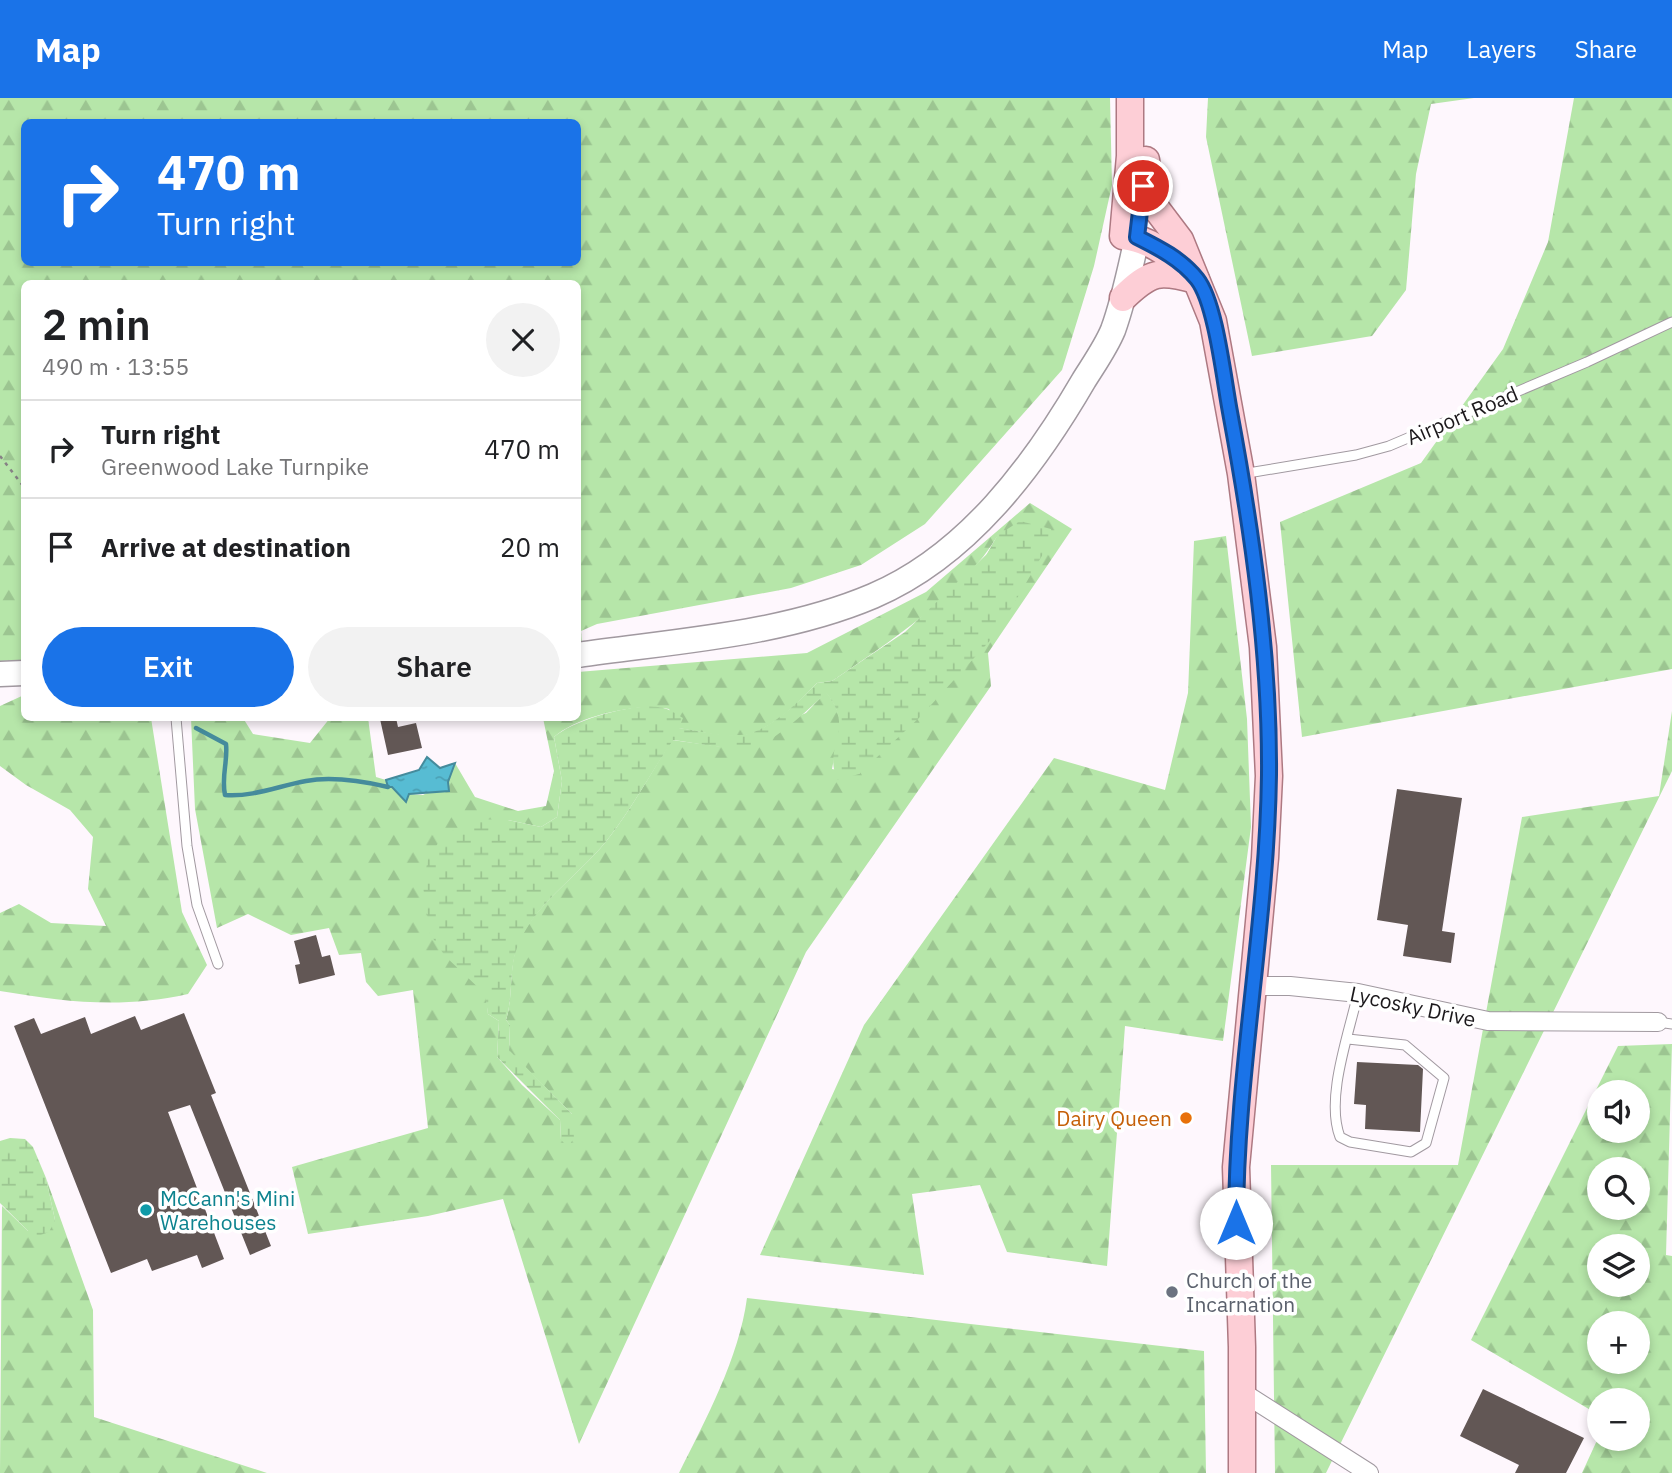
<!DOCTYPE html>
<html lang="en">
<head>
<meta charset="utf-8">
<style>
	:root { --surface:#fff; --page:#f2f2f2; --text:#202124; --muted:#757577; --line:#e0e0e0; --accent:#1a73e8 }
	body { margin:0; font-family:"IBM Plex Sans",sans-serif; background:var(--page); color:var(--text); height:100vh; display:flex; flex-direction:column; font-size:26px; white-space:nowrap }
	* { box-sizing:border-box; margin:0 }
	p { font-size:23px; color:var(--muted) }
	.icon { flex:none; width:38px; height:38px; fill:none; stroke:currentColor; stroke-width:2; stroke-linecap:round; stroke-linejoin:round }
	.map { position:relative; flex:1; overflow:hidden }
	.drawer { position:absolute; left:21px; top:182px; width:560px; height:441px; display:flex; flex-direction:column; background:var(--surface); border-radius:10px; box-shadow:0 4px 10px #0003 }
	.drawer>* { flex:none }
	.guide { position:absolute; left:21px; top:21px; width:560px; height:147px; border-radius:10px; box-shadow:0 4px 10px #0003; background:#1a73e8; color:#fff; overflow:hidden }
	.controls { position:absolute; left:1587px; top:982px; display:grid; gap:14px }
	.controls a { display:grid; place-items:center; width:63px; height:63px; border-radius:50%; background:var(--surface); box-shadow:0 4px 10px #0003; font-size:35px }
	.pin { position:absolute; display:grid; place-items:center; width:60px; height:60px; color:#fff; margin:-30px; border:4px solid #fff; border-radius:50%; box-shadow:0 2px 7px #0007 }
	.me { position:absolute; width:77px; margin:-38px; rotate:0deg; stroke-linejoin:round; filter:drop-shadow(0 0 5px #0008) }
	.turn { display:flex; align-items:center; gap:24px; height:147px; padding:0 21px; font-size:32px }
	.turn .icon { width:91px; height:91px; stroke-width:2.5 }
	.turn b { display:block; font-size:49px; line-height:60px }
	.round { display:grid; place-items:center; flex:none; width:74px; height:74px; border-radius:37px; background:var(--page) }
	.headline { display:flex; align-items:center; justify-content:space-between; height:119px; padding:0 21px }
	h1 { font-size:42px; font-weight:600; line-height:52px }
	.action { display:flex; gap:14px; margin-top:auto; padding:14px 21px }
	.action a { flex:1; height:80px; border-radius:42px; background:var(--accent); color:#fff; font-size:28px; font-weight:600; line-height:80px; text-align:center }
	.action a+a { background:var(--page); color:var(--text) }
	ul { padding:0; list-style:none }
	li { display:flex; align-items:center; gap:21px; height:98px; padding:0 21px; border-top:2px solid var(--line) }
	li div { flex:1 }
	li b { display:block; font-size:26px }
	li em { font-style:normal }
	header { display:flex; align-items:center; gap:42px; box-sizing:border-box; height:98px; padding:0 35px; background:var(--accent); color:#fff }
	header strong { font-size:33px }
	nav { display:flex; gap:38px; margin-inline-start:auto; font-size:24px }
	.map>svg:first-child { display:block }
	.forest { fill:url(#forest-firs); fill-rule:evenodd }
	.wetland { fill:url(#wetland-marsh) }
	.water { fill:url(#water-ripples); stroke:#458b9c; stroke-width:2 }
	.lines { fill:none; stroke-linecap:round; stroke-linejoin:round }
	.stream { stroke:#458b9c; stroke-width:4.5 }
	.building { fill:#625755 }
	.lane-casing { stroke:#a199a0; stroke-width:11 }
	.street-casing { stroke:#a199a0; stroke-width:20 }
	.secondary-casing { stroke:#a199a0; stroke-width:27 }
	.primary-casing { stroke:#ad7982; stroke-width:29 }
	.path { stroke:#868185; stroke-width:2.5; stroke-dasharray:3.5 5; stroke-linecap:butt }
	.lane { stroke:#fff; stroke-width:9 }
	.street { stroke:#fff; stroke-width:18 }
	.secondary { stroke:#fff; stroke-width:24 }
	.primary { stroke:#fdced6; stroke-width:26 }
	.route-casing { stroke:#114b97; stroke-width:18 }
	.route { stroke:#1a73e8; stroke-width:12 }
	.food-dot { fill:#e8710a; stroke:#fff; stroke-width:2.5 }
	.culture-dot { fill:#0f9aa8; stroke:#fff; stroke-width:2.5 }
	.worship-dot { fill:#6b7280; stroke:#fff; stroke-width:2.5 }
	.labels { text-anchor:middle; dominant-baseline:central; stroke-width:7; stroke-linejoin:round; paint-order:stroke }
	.street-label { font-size:21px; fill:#1b181b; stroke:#fff }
	.food-label { font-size:21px; fill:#c56008; stroke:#fff; text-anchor:end }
	.culture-label { font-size:21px; fill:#0d838f; stroke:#fff; text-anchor:start }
	.worship-label { font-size:21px; fill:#5b616d; stroke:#fff; text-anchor:start }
</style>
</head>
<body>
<header>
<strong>Map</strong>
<nav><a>Map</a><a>Layers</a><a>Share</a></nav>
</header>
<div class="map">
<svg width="1672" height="1375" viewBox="0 0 1672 1375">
	<defs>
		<pattern id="forest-firs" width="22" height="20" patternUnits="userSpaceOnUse" patternTransform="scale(1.75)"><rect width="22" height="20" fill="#b6e6a9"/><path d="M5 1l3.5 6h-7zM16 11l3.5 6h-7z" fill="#9cc591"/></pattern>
		<pattern id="wetland-marsh" width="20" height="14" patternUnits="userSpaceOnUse" patternTransform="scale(1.75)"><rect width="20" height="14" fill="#b6e6a9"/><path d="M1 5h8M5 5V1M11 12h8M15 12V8" fill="none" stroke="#9cc591"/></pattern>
		<pattern id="water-ripples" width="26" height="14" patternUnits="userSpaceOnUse" patternTransform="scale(1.75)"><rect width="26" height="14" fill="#57bcd3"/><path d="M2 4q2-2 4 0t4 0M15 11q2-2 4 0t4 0" fill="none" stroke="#4ba1b5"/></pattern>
	</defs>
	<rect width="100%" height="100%" fill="#fef7fd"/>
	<g class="forest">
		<path d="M0 0H1110L1112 87 1094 168 1062 272 925 426 861 467 791 490 597 526 581 533 582 545H578V186H24V562L0 563ZM24 24H578V164H24Z"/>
		<polygon points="1208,0 1474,0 1431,6 1416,76 1406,192 1372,238 1252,258 1206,39"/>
		<polygon points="1574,0 1672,0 1672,571 1302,639 1280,424 1421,365 1503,251 1548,144"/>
		<path d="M1030 405 1072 431 988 555 991 588 806 854 579 1346 503 1101 428 1118 308 1136 292 1069 428 1030 413 892 378 898 366 884 361 855 339 857 329 830 291 837 248 816 217 830 195 711 191 620H243L253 636 310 645 330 620H368L376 679 386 682 388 689H392L406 703 408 696 423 697 448 684 455 665 475 699 518 713 546 708 554 673 543 620H578V574L807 555 926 494ZM998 437 859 676 832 671C838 638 849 622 826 594L806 615 723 649 672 642C652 673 634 707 611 737 584 774 539 801 519 843 508 867 514 897 506 922L510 927 509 953 572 1016 561 1042 560 1022 522 987 497 959 499 923 488 916 486 896 508 722 541 729 557 719 562 683 554 639C577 618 639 604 669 611L678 630C699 633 733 643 753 635 777 626 800 603 817 585L832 583C887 546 964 495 998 437Z"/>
		<polygon points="1226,438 1247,621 1251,729 1223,943 1125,928 1107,1168 1007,1154 980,1087 912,1096 924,1177 760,1157 864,927 1054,660 1165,692 1188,595 1194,443"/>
		<path d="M24 597V620H151L182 814 207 867 188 896C120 911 67 904 0 893V815L19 806 51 825 106 828 88 791 93 739 70 712 26 687 0 668V608Z"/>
		<polygon points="1672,613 1672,673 1326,1375 1275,1375 1271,1067 1458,1067 1522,719 1659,698"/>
		<path d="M1672 946 1666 1157 1672 1158V1375H1582L1599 1338 1600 1340H1638V1302H1600L1599 1317 1471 1242 1618 948ZM1600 994H1638V1032H1600ZM1600 1071H1638V1110H1600ZM1600 1148H1638V1186H1600ZM1600 1225H1638V1264H1600Z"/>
		<polygon points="46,1080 93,1212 94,1319 267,1375 0,1375 2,1108 28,1133 55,1122"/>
		<path d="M747 1200 1204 1253 1206 1375H679C706 1321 739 1260 747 1200Z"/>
	</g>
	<g class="wetland">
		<path d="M1020 423 1051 431 1053 439 996 536 920 619 859 676 838 682C821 650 857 631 826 595 811 609 776 643 756 648 729 654 699 645 673 642 652 673 634 707 611 737 584 774 539 801 520 843 508 866 514 897 506 922L510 927 509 952 572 1016 574 1040 570 1046H565L561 1042 560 1022 497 959 499 923 488 916 485 896 445 858 430 836 423 788 428 760 443 738 475 721 508 722 541 729 557 719 562 683 554 639C573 622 633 605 658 609 668 610 675 615 683 620L679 630C698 633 720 638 740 637 765 637 801 602 817 585L832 583 905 534 987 456 998 437Z"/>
		<polygon points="10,1040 25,1041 33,1049 46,1080 55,1122 49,1134 38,1138 28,1133 0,1105 0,1043"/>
	</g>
	<polygon class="water" points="427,659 440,670 455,665 448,684 449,693 409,696 406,704 392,689 388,689 386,682 419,672"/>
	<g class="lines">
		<path class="stream" d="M196 630 226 646C228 664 221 678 225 697 254 699 278 688 306 683 333 678 362 683 388 689"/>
	</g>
	<g class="building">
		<polygon points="396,620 398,629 416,625 422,650 388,657 380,621"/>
		<polygon points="1397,691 1462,700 1442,833 1455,835 1451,865 1403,858 1408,827 1377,822"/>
		<polygon points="316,837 322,859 330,857 335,877 299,886 295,867 300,866 294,843"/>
		<polygon points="184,915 216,995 211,997 271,1148 250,1157 190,1007 168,1014 224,1161 202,1170 197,1157 152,1173 147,1161 111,1175 14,928 34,920 41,936 85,919 91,936 135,918 141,932"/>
		<polygon points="1357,964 1418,967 1423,971 1420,1034 1365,1031 1366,1007 1354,1006"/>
		<polygon points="1483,1291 1584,1340 1566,1375 1515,1375 1519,1367 1460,1338"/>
	</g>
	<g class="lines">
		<defs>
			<g id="lane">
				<polyline points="1242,376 1356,357 1389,348 1587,264 1672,224"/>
				<polyline points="176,620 187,748 197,807 218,866"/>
				<polyline points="1658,924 1672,926"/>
				<path d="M1348 941 1405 947 1444 980 1426 1045 1411 1054 1350 1044 1340 1039C1325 1000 1349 936 1358 895"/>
			</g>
			<g id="street">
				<polyline points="1252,888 1290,888 1358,895 1488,923 1658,924"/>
				<polyline points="1242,1294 1369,1375"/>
			</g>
			<g id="secondary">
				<path d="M578 557C675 543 781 537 873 498 967 458 1034 368 1084 282 1094 266 1106 249 1113 232 1124 202 1130 171 1137 140"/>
				<polyline points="0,576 24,575"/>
			</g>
			<g id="primary">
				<path d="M1130 0V58L1123 138C1151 141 1171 158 1192 176"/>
				<polyline points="1146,62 1152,105 1180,142 1213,223 1241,376 1263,549 1269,678 1265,760 1236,1069 1242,1249 1242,1375"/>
				<path d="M1123 200C1151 173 1159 172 1196 182"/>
			</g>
		</defs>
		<use href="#lane" class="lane-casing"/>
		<use href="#street" class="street-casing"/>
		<use href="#secondary" class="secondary-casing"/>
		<use href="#primary" class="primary-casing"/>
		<polyline class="path" points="0,358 24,389"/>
		<use href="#lane" class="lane"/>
		<use href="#street" class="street"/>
		<use href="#secondary" class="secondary"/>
		<use href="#primary" class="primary"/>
	</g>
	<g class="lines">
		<defs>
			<path id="route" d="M1143 88 1137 139C1159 150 1181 161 1197 181 1216 205 1224 283 1230 314 1252 433 1270 556 1269 677 1267 827 1236 975 1236 1125"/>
		</defs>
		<use href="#route" class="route-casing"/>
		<use href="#route" class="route"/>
	</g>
	<circle class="food-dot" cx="1186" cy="1020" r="7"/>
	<circle class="culture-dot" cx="146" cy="1112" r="7"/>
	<circle class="worship-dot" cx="1172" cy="1194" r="7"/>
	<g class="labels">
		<g class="street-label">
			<text transform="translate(1462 317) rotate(-23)">Airport Road</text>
			<text transform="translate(1413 908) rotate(12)">Lycosky Drive</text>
		</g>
		<g class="food-label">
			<text x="1172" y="1020">Dairy Queen</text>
		</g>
		<g class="culture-label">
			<text x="160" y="1100">McCann's Mini<tspan x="160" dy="24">Warehouses</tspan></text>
		</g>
		<g class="worship-label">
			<text x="1186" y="1182">Church of the<tspan x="1186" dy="24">Incarnation</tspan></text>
		</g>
	</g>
</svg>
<div class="controls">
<a><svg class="icon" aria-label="sound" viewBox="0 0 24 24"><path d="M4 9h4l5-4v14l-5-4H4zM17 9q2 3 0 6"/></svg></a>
<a><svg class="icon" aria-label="search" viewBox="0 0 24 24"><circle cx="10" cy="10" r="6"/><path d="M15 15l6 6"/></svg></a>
<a><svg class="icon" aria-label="layers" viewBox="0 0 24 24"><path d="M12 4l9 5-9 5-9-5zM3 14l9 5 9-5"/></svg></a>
<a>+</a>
<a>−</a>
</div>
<div class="pin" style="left:1143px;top:88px;background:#d93025"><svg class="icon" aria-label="arrive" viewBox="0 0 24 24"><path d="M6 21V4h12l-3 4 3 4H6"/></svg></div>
<svg class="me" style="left:1236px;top:1125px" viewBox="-20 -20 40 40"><circle r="19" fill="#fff"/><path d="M0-13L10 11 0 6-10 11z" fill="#1a73e8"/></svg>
<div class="guide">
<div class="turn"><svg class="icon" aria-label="right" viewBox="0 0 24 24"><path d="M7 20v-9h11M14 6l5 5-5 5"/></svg><div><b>470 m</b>Turn right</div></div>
</div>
<section class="drawer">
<div class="headline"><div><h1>2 min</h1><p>490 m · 13:55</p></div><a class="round"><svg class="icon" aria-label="close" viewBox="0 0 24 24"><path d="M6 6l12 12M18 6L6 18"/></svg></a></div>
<ul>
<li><svg class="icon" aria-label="right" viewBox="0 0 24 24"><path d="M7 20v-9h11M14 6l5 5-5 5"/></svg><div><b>Turn right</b><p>Greenwood Lake Turnpike</p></div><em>470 m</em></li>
<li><svg class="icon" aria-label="arrive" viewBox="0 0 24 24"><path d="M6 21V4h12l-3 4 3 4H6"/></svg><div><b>Arrive at destination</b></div><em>20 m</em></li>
</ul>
<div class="action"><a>Exit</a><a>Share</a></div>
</section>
</div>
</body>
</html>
